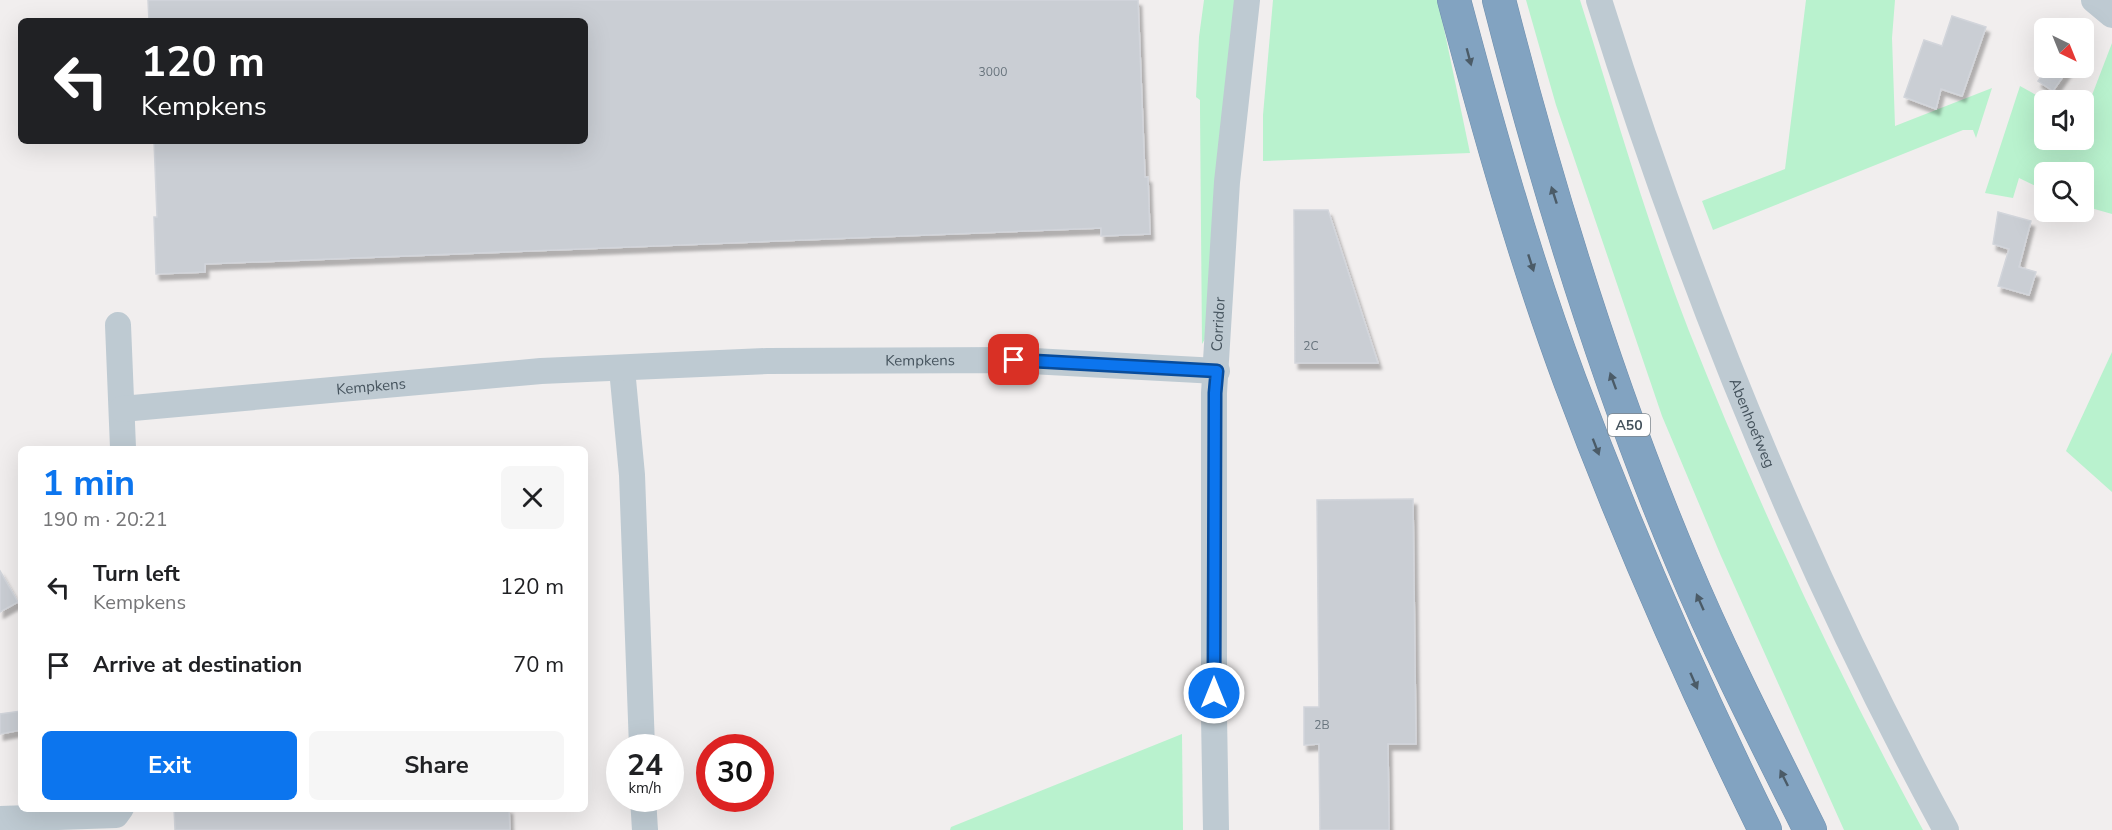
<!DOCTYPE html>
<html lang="en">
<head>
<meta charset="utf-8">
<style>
	:root { --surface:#fff; --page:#f6f6f6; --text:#202124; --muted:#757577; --accent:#0c75ee }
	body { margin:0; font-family:"Nunito Sans",sans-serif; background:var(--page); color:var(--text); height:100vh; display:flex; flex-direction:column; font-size:22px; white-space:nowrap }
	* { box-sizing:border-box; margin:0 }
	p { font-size:20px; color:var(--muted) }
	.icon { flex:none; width:33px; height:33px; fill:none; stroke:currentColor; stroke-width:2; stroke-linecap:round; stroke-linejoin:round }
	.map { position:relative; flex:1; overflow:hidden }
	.details { position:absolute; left:18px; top:446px; width:570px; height:366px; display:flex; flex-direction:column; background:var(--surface); border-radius:9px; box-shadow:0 6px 24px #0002 }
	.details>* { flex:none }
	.guide { position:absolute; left:18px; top:18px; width:570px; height:126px; border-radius:9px; box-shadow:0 6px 24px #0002; background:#202124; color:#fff; overflow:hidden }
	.needle { width:39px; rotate:137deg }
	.buttons { position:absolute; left:2034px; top:18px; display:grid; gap:12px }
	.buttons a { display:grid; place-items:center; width:60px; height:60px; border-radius:9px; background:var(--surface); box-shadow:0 6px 24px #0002; font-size:30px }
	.speed { position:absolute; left:606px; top:734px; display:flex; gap:12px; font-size:30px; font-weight:700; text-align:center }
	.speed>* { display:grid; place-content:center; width:78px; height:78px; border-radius:50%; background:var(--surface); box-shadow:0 6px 24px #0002; line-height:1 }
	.speed small { font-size:15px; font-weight:400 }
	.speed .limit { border:9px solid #d22; background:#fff; color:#111 }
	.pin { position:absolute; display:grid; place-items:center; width:51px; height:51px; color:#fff; margin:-26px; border-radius:12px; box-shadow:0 3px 9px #0006 }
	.me { position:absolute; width:66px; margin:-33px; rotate:0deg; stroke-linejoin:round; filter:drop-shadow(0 0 4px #0008) }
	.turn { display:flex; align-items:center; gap:21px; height:126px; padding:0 24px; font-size:27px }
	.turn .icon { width:78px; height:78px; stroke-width:2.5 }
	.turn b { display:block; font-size:42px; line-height:51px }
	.round { display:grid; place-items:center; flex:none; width:63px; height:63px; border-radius:9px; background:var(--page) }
	.summary { display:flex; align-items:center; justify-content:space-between; height:102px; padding:0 24px }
	h1 { font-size:36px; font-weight:700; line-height:45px; color:var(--accent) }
	.action { display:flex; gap:12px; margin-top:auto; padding:12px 24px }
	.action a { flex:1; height:69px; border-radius:9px; background:var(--accent); color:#fff; font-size:24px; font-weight:700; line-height:69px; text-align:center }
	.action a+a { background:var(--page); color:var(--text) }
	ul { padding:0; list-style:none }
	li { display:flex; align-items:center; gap:18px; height:78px; padding:0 24px }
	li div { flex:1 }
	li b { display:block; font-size:22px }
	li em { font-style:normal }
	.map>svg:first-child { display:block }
	.green { fill:#b9f2ce }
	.building { fill:#caced4; stroke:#d2d5db; stroke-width:1.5; filter:url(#shadow) }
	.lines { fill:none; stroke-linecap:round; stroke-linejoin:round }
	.highway-casing { stroke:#6e8ead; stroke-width:34 }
	.minor { stroke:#becad2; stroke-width:26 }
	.highway { stroke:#82a3c1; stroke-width:33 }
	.oneway { fill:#4b5b67 }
	.route-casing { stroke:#084c9b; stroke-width:15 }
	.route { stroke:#0c75ee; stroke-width:10 }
	.labels { text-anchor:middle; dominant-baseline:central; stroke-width:5; stroke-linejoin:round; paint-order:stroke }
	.number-label { font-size:12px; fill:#66727b }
	.shield { fill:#fff; stroke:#7d878e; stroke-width:1.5 }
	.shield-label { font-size:14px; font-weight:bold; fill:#45535d }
	.street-label { font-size:15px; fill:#45535d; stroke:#fff }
</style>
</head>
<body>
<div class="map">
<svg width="2112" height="830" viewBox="0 0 2112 830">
	<defs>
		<filter id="shadow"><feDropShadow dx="3.5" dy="6" stdDeviation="1.5" flood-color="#0004"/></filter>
	</defs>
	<rect width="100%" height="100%" fill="#f1eeee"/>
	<g class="green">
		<polygon points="1204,0 1236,0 1209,332 1202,344 1200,111 1200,100 1196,97 1199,37"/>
		<polygon points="1273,0 1438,0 1470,153 1263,161 1263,115"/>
		<path d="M1526 0H1580C1615 111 1647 223 1689 331 1757 502 1835 669 1923 830H1844L1721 556 1662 416 1556 105Z"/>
		<polygon points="1806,0 1895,0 1892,38 1895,126 1992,88 1976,138 1973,130 1963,130 1713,230 1702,201 1785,169"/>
		<polygon points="2112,43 2112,214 2084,206 2084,172 2044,172 2044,190 2019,178 2013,198 1985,193 2020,86 2045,100 2044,140 2084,140 2084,116"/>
		<polygon points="2112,352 2112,492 2066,451"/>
		<polygon points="1182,734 1183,830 950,830 951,827"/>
	</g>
	<g class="building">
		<polygon points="148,0 1138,0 1145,177 1148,177 1150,234 1101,236 1101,228 205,264 205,272 156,274 154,217 157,217 154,141 585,141 585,21 149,21"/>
		<polygon points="1952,16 1986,27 1962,96 1941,89 1936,109 1904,97 1924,40 1942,46"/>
		<polygon points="2047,68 2069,68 2053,91 2038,81"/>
		<polygon points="1294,210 1328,210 1378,363 1295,363"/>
		<polygon points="1998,212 2031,221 2019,267 2036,272 2029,295 1998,286 2009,249 1993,244"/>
		<polygon points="1413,499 1416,744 1388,744 1389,830 1320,830 1319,744 1304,745 1304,707 1319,707 1317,500"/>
		<polygon points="0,571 18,602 0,612"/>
		<polygon points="21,711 21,730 0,734 0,714"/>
		<polygon points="174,808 509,808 510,830 175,830"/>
	</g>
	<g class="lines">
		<defs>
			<g id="highway">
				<path d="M1454 0C1488 128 1524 257 1570 381 1627 534 1693 684 1765 830"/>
				<path d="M1499 0C1548 191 1606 382 1683 564 1721 655 1766 742 1810 830"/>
			</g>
		</defs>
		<use href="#highway" class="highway-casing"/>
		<g class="minor">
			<path id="s1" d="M1599 0C1689 287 1802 566 1946 830"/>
			<polyline points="2094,0 2112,15"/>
			<polyline points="118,325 123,448"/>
			<polyline points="622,369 632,475 642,747"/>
			<path id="s2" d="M122 409 541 371 767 361 1014 360 1217 371"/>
			<polyline points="643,798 645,830"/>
			<polyline points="0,819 116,815 121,808"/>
			<path id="s3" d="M1216 830 1214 716V393L1227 182 1247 0"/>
		</g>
		<use href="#highway" class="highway"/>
	</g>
	<defs><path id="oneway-solid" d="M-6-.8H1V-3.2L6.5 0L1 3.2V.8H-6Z" transform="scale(1.5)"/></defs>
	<g class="oneway">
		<use href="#oneway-solid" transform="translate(1469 57) rotate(75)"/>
		<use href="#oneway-solid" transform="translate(1554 195) rotate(-108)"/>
		<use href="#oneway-solid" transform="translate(1531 263) rotate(72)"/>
		<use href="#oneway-solid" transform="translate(1613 381) rotate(-110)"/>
		<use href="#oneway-solid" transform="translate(1596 447) rotate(69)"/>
		<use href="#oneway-solid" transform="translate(1700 602) rotate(-114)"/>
		<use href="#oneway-solid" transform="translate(1694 681) rotate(66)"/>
		<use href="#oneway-solid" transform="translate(1784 778) rotate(-116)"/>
	</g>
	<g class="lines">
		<defs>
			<polyline id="route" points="1014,360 1217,371 1215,393 1214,693"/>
		</defs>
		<use href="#route" class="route-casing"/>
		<use href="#route" class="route"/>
	</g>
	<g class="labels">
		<g class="number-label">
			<text x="993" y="72">3000</text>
			<text x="1311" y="346">2C</text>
			<text x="1322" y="725">2B</text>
		</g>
		<rect class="shield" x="1608" y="414" width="42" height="22" rx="4.5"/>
		<g class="shield-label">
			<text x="1629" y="425">A50</text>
		</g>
		<g class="street-label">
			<text stroke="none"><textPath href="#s3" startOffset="506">Corridor</textPath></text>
			<text stroke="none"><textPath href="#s2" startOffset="800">Kempkens</textPath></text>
			<text stroke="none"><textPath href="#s2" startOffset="250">Kempkens</textPath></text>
			<text stroke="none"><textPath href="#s1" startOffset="450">Abenhoefweg</textPath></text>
		</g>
	</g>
</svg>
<div class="buttons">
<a><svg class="needle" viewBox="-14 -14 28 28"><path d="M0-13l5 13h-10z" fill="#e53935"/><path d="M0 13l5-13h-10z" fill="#757577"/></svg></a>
<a><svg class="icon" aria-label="sound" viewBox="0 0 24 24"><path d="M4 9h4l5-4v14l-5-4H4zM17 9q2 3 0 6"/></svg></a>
<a><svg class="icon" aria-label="search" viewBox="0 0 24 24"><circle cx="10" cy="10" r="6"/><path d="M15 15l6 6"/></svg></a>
</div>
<div class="speed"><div>24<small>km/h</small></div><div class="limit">30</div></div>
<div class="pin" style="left:1014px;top:360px;background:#d93025"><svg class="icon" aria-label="arrive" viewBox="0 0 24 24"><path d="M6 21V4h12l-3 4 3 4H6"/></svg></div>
<svg class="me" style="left:1214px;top:693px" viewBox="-20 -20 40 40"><circle r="17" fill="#0c75ee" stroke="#fff" stroke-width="3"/><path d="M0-11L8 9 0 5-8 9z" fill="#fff"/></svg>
<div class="guide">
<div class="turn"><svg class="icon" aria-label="left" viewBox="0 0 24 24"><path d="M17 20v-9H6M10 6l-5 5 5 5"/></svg><div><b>120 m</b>Kempkens</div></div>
</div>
<section class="details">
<div class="summary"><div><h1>1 min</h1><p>190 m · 20:21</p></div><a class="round"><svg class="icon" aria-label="close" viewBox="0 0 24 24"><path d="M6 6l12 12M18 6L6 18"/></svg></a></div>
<ul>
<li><svg class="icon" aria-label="left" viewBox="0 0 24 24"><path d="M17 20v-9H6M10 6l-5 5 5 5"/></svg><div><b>Turn left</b><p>Kempkens</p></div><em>120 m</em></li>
<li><svg class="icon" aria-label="arrive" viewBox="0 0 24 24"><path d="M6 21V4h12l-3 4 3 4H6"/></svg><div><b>Arrive at destination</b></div><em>70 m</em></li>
</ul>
<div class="action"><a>Exit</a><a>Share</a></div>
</section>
</div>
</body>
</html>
